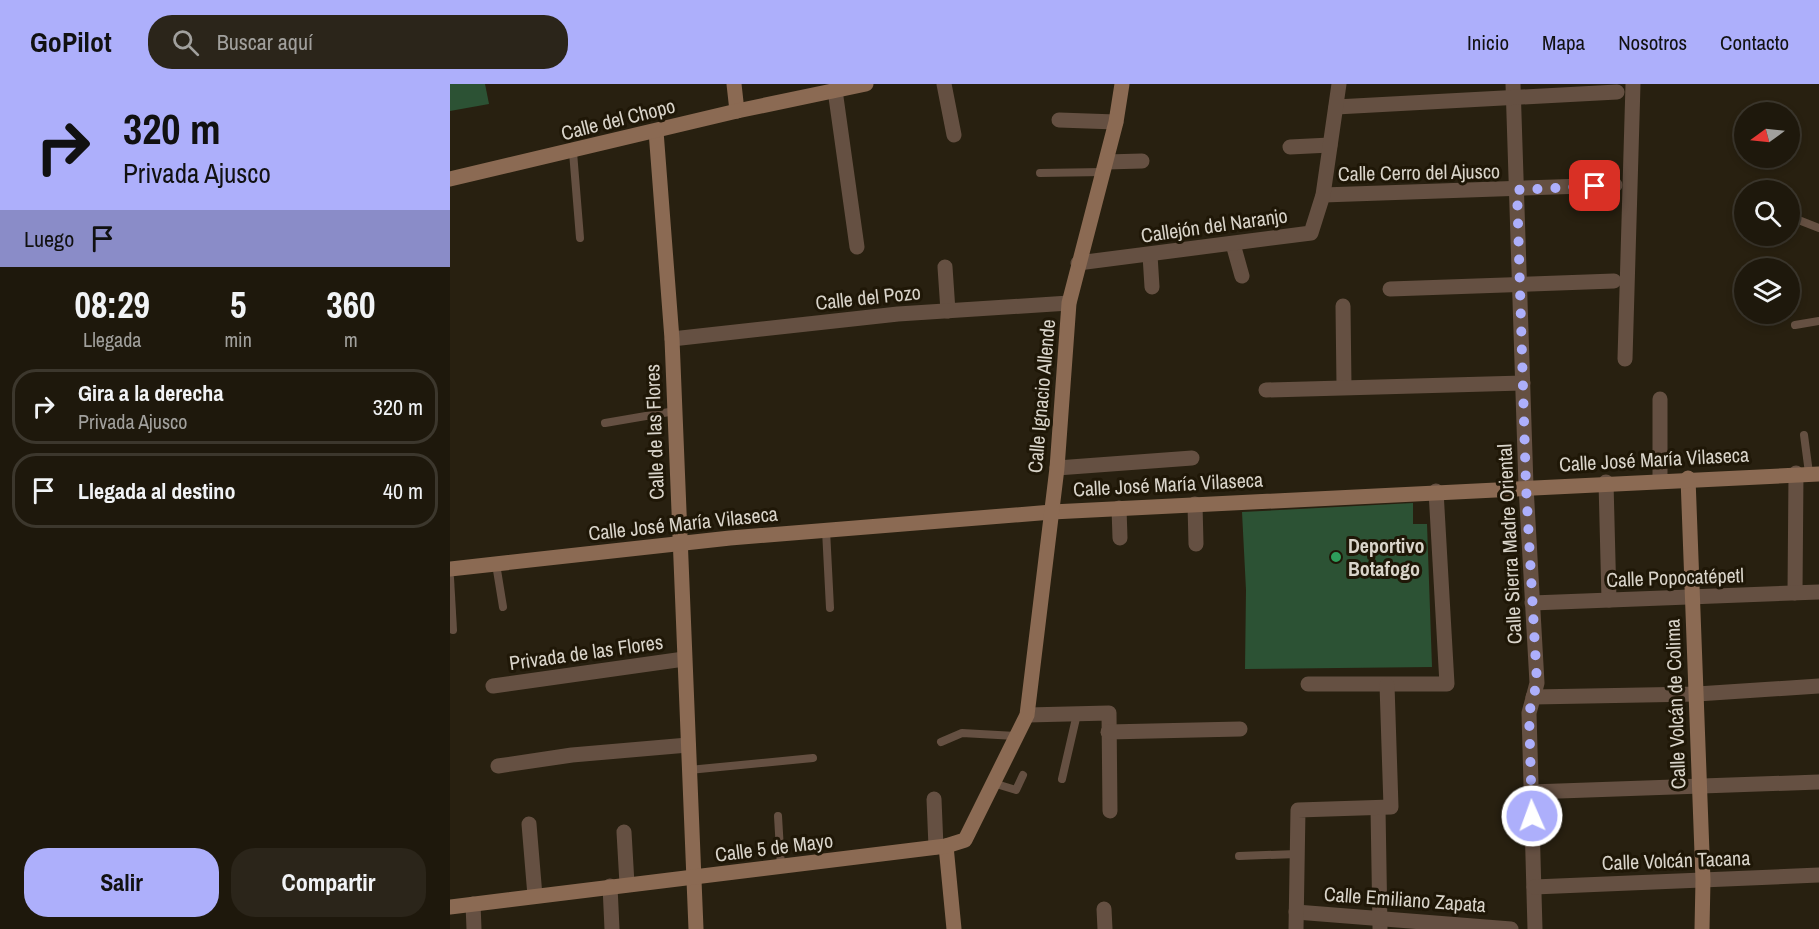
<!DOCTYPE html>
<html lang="es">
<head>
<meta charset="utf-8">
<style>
	:root { --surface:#1e180c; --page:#2b251a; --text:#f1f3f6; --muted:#a1a09d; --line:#3c372d; --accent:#adaffb }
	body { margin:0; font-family:"Archivo Narrow",sans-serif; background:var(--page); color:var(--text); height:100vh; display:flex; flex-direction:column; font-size:22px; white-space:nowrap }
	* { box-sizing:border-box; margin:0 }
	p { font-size:20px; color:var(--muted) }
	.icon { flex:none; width:33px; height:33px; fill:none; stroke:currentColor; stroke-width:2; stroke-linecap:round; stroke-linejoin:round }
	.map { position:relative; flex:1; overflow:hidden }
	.side { display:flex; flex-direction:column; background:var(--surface); width:450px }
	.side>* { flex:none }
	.guide { background:#adaffb; color:#111; overflow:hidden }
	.needle { width:39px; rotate:255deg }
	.tools { position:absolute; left:1284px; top:18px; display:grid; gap:12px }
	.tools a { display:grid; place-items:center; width:66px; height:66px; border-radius:50%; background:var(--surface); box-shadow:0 3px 9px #0003,0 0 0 2px var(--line); font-size:30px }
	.pin { position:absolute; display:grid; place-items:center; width:51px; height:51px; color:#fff; margin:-26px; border-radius:12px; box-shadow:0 3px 9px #0006 }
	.me { position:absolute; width:66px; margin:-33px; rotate:358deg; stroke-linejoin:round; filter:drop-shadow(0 0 4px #0008) }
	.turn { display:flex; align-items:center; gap:21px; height:126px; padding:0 24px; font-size:27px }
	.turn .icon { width:78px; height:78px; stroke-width:2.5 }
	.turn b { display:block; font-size:42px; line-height:51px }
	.then { display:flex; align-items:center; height:57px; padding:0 24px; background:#0003; gap:12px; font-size:22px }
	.eta { display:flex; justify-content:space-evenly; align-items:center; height:102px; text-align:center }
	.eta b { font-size:36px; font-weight:700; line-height:42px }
	.action { display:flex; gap:12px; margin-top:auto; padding:12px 24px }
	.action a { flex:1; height:69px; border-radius:24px; background:var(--accent); color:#111; font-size:24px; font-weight:700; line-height:69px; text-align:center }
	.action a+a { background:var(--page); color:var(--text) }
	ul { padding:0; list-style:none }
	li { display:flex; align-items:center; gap:18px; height:75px; margin:0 12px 9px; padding:0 12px; border:3px solid var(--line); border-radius:24px }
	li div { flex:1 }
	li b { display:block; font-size:22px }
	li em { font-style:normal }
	header { display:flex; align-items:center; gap:36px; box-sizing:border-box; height:84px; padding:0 30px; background:var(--accent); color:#111 }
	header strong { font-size:28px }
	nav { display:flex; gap:33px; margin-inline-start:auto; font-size:21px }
	.search { width:420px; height:54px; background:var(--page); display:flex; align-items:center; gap:15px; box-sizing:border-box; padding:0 21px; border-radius:24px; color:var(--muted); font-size:22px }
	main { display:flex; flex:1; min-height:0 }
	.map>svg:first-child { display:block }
	.green { fill:#2c5234 }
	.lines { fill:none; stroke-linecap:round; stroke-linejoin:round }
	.lane { stroke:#655042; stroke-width:8 }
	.street { stroke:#655042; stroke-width:15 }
	.secondary { stroke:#8b6a53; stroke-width:15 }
	.route { stroke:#adaffb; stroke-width:10; stroke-dasharray:0 18 }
	.leisure-dot { fill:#2e9e5b; stroke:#1f1707; stroke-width:2 }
	.labels { text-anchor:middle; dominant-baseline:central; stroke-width:6; stroke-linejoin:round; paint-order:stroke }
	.street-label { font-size:20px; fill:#d9d4ca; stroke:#1f1707 }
	.poi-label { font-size:20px; font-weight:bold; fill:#d9d4ca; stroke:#1f1707; text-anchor:start }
</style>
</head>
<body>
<header>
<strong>GoPilot</strong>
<div class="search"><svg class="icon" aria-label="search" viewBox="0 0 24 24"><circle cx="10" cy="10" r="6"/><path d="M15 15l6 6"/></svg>Buscar aquí</div>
<nav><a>Inicio</a><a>Mapa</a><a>Nosotros</a><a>Contacto</a></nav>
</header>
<main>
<section class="side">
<div class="guide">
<div class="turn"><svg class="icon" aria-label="right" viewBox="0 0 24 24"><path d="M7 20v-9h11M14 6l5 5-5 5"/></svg><div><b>320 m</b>Privada Ajusco</div></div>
<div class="then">Luego<svg class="icon" aria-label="arrive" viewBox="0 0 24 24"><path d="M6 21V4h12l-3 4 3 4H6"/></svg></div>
</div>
<div class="eta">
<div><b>08:29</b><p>Llegada</p></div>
<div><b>5</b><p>min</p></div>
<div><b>360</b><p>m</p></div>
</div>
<ul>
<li><svg class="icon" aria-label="right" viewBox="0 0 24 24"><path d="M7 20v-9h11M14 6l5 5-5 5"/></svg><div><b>Gira a la derecha</b><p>Privada Ajusco</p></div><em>320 m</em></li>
<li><svg class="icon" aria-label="arrive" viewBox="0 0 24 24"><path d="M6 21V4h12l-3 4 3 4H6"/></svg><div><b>Llegada al destino</b></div><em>40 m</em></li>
</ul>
<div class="action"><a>Salir</a><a>Compartir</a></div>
</section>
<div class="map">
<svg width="1369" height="845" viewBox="0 0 1369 845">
	<rect width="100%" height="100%" fill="#282010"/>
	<g class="green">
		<polygon points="0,0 35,0 39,20 0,27"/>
		<polygon points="963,419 963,440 977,440 982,583 795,585 796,506 792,428"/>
	</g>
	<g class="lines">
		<g class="lane">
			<polyline points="123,68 130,154"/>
			<polyline points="590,89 653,88"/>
			<polyline points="1346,135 1369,144"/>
			<polyline points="1345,241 1369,237"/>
			<polyline points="155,339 225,327"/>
			<polyline points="1354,351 1359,389"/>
			<polyline points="376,446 380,524"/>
			<polyline points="46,480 53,523"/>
			<polyline points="0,494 3,546"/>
			<polyline points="491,658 512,649 566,652"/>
			<polyline points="239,686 363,674"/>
			<polyline points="612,695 627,630"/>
			<polyline points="543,699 566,706 573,691"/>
			<polyline points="328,732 331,783"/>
			<polyline points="789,772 847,770"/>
		</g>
		<g class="street">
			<polyline points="494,0 504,51"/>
			<polyline points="1063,0 1076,402 1087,599 1079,629 1085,845"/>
			<polyline points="385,6 407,163"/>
			<polyline points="886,23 1167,8"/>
			<polyline points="609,36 666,38"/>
			<polyline points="840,63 880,61"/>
			<polyline points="656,78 692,77"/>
			<polyline points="873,111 1165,101"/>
			<polyline points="783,160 792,192"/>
			<polyline points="700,171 702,203"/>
			<polyline points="628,179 861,149 873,111 889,0"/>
			<polyline points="495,183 498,227"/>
			<polyline points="940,205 1164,197"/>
			<polyline points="893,222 894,302"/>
			<polyline points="222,255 448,230 619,219"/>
			<polyline points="1175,275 1183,0"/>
			<polyline points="816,306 1073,299"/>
			<polyline points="607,384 742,374"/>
			<polyline points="1210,396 1210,315"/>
			<polyline points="1156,398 1159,516"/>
			<polyline points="745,420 746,460"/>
			<polyline points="669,424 670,454"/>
			<polyline points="1345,509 1346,389"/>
			<polyline points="1082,519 1369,508"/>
			<polyline points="858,600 997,600 986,407"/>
			<polyline points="43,602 234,575"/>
			<polyline points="1083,613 1247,610 1369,602"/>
			<polyline points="577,631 659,629 660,727"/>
			<polyline points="658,648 790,645"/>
			<polyline points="48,682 122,671 238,661"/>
			<polyline points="1081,708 1369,698"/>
			<polyline points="484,715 486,763"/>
			<polyline points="928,724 930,844"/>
			<polyline points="79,740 85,812"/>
			<polyline points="174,748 177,800"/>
			<polyline points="160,802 162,845"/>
			<polyline points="1084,803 1369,791"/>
			<polyline points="23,820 24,845"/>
			<polyline points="654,825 655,845"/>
			<polyline points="846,828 1061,845"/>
			<polyline points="846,845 848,726 941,723 937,601"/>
		</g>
		<g class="secondary">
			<polyline points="284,0 287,27"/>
			<polyline points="206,47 222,255 246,845"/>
			<polyline points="0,95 287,27 416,0"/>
			<polyline points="1238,394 1253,796 1252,845"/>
			<polyline points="0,485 280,454 602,428 1369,390"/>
			<polyline points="496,762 504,845"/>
			<polyline points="0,823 496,762 515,756 577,631 607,384 619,219 666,38 672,0"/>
		</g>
	</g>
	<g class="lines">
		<polyline class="route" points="1082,732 1079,629 1087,599 1076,402 1067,106 1145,102"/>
	</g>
	<circle class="leisure-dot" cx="886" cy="473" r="6"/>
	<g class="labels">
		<g class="street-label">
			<text transform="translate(168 35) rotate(-14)">Calle del Chopo</text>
			<text transform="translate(969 88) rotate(-1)">Calle Cerro del Ajusco</text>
			<text transform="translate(764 141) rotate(-8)">Callejón del Naranjo</text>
			<text transform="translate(418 213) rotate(-6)">Calle del Pozo</text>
			<text transform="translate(591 312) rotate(-85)">Calle Ignacio Allende</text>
			<text transform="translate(204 348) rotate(-92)">Calle de las Flores</text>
			<text transform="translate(1204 375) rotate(-3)">Calle José María Vilaseca</text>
			<text transform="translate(718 400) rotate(-3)">Calle José María Vilaseca</text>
			<text transform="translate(233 439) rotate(-6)">Calle José María Vilaseca</text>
			<text transform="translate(1059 460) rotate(-93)">Calle Sierra Madre Oriental</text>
			<text transform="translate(1225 493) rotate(-2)">Calle Popocatépetl</text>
			<text transform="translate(136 568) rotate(-8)">Privada de las Flores</text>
			<text transform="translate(1225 620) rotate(-92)">Calle Volcán de Colima</text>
			<text transform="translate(324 763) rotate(-7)">Calle 5 de Mayo</text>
			<text transform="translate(1226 776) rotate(-2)">Calle Volcán Tacana</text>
			<text transform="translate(955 815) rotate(4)">Calle Emiliano Zapata</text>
		</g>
		<g class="poi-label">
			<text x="898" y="461">Deportivo<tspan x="898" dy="23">Botafogo</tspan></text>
		</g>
	</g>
</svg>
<div class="tools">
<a><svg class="needle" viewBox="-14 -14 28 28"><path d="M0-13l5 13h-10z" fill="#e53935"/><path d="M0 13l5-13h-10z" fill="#a1a09d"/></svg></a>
<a><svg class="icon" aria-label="search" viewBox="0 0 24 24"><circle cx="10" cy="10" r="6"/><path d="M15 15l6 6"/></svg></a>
<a><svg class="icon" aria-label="layers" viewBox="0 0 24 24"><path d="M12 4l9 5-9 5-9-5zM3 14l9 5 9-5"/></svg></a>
</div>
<div class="pin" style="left:1145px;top:102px;background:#d93025"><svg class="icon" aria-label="arrive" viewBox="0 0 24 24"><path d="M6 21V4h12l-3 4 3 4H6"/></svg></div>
<svg class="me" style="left:1082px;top:732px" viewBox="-20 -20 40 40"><circle r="17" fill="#adaffb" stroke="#fff" stroke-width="3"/><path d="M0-11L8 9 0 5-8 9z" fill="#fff"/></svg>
</div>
</main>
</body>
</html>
